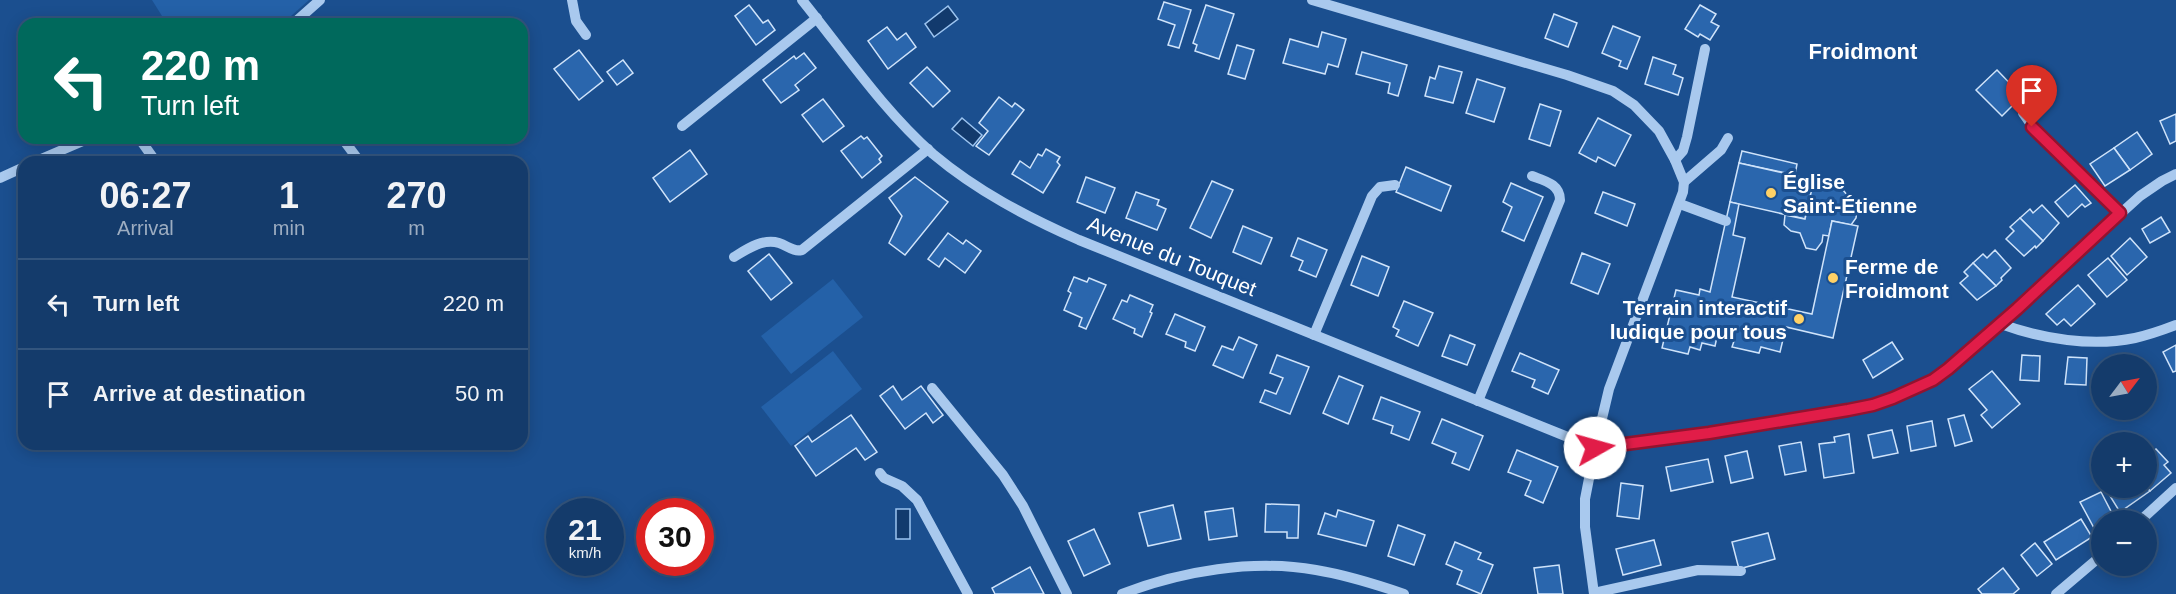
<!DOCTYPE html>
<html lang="en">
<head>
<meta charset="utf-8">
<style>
	:root { --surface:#143b6b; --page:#1d4271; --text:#f1f3f6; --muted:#9dadc1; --line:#33557e }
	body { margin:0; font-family:Helvetica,sans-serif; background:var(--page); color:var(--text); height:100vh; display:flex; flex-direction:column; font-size:22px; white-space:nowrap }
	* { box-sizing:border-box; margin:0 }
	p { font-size:20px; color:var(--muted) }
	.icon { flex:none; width:33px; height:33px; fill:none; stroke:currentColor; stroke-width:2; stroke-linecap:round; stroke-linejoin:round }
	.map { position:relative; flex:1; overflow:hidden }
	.side { position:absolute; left:18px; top:156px; width:510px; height:294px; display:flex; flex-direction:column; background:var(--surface); border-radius:18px; box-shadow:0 3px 15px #0003,0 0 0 2px var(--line) }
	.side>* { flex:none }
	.top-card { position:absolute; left:18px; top:18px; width:510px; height:126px; border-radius:18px; box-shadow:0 3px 15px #0003,0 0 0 2px var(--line); background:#00695c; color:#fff; overflow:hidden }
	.needle { width:39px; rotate:58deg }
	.fabs { position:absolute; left:2091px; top:354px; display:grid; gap:12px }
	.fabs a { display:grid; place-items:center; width:66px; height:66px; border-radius:50%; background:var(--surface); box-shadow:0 3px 15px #0003,0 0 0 2px var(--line); font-size:30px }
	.speed { position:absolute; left:546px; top:498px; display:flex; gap:12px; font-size:30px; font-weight:700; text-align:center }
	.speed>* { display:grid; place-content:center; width:78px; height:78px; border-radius:50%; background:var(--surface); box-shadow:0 3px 15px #0003,0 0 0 2px var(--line); line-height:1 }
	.speed small { font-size:15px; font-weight:400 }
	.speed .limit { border:9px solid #d22; background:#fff; color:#111 }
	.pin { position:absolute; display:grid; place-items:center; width:51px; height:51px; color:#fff; margin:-62px -26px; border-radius:50% 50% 50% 0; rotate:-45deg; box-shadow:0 0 6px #0007 }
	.pin .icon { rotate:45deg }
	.me { position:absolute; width:66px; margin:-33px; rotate:83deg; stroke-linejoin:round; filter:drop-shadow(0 0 4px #0008) }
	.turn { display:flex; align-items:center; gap:21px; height:126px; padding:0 24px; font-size:27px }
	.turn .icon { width:78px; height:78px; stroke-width:2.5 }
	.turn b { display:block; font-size:42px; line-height:51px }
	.eta { display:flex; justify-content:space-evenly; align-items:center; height:102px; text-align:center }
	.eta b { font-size:36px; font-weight:700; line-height:42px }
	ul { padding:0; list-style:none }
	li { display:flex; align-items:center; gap:18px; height:90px; padding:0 24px; border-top:2px solid var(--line) }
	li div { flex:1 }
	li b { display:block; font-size:22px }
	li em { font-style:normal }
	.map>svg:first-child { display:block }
	.green { fill:#2461a8 }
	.water { fill:#123a6d; stroke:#9cc4f0; stroke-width:1.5 }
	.building { fill:#2a66ad; stroke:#cfe3fa; stroke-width:1.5 }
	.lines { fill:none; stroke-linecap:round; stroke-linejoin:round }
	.minor { stroke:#a9c9ee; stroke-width:10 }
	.route-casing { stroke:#92132f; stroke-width:15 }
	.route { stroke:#e11d48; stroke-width:10 }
	.poi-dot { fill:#ffd166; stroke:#1b4f8f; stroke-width:2 }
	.labels { text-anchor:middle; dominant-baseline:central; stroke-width:6; stroke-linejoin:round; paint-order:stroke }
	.poi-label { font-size:21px; font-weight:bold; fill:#fff; stroke:#1b4f8f; text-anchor:start }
	.street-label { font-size:21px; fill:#fff; stroke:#1b4f8f }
	.neighbourhood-label { font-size:22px; font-weight:bold; fill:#fff; stroke:#1b4f8f }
</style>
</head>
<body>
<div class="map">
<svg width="2176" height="594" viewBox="0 0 2176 594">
	<rect width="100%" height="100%" fill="#1b4f8f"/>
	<g class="green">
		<polygon points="152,0 309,0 282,24 167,24"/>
		<polygon points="833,279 863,317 791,374 761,336"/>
		<polygon points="833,351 862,389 791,446 761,407"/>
	</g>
	<g class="water">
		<polygon points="948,6 958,19 934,37 925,24"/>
		<polygon points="962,118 982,135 973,146 952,129"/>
		<rect x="896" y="509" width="14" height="30"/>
	</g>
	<g class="building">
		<polygon points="1164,2 1191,10 1179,48 1168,45 1175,25 1158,19"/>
		<polygon points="749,5 763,23 768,20 775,30 756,45 735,16"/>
		<polygon points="1206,5 1234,14 1219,59 1195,51 1197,45 1193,43"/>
		<polygon points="1700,5 1716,14 1711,22 1719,26 1710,40 1700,34 1698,37 1685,29"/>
		<polygon points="1554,14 1577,23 1568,47 1545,38"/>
		<polygon points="1613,26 1640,37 1627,69 1619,66 1621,61 1602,53"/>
		<polygon points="887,27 897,40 906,33 916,47 888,69 868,41"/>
		<polygon points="1322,32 1346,39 1338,67 1328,64 1325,74 1283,63 1290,39 1318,47"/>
		<polygon points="1237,45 1254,50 1245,79 1228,74"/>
		<polygon points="579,50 603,81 579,100 554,69"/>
		<polygon points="1362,52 1407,65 1398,96 1388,93 1390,83 1356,74"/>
		<polygon points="804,53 816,68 795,85 799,90 781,103 763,80 794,56 796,59"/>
		<polygon points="1653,57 1676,65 1673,74 1683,78 1678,95 1645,84"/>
		<polygon points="623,60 633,73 617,85 607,72"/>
		<polygon points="1439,66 1462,72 1453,103 1425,96 1430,77 1435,79"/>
		<polygon points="927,67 950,91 933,107 910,83"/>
		<polygon points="1997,70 2022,96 2002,116 1976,90"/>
		<polygon points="1477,79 1505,88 1494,122 1466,113"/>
		<polygon points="999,97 1012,107 1015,103 1024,110 989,155 976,146 988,131 979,123"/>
		<polygon points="823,99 844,126 823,142 802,115"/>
		<polygon points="1540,104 1561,111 1550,146 1529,139"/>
		<polygon points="2176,114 2176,141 2170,144 2160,121"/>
		<polygon points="1598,118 1631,135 1615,166 1598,157 1596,162 1579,153"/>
		<polygon points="2137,132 2152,154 2130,170 2114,148"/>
		<polygon points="861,136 864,139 867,137 882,156 879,159 881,162 862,178 841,151"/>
		<polygon points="2114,148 2130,170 2105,186 2090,164"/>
		<polygon points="1046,149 1060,157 1057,162 1060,165 1043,193 1012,174 1020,161 1030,168 1038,154 1042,156"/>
		<polygon points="690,150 707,174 670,202 653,178"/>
		<polygon points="1742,151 1797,164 1795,175 1739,163"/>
		<polygon points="1739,163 1814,180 1805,219 1730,202"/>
		<polygon points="1406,167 1451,186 1441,211 1396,192"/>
		<polygon points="915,177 948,202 905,255 889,243 902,216 889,198"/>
		<polygon points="1086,177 1115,188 1105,213 1077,202"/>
		<polygon points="1212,181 1233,190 1211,238 1190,228"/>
		<polygon points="1827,181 1839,185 1851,200 1857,210 1856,218 1851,225 1832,221 1829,236 1823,235 1822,242 1816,250 1806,248 1800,233 1791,231 1784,225 1785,215 1805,219 1813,184 1821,186"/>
		<polygon points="1511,183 1543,197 1524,241 1502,231 1512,207 1503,202"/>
		<polygon points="2075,185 2091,203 2085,207 2082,204 2068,217 2055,202"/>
		<polygon points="1136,192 1159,200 1157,205 1166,209 1157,230 1126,218"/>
		<polygon points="1603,192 1635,204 1627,226 1595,213"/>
		<polygon points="1730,202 1739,204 1733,235 1745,238 1732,297 1812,314 1832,221 1858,226 1833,338 1786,327 1780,352 1761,347 1759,353 1732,347 1734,341 1717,337 1715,346 1702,343 1700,350 1690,347 1688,354 1662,348 1676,290 1699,295 1700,289 1710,292"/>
		<polygon points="2042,205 2059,223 2043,241 2020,218 2030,209 2033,213"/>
		<polygon points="2161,217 2170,232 2150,243 2142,229"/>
		<polygon points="2020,218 2043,241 2036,248 2035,246 2024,256 2006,239 2014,231 2010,227"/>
		<polygon points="1243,226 1272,238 1261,264 1233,252"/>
		<polygon points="948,233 963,244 966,240 981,251 965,273 945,258 939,267 928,259"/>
		<polygon points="1298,238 1327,250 1316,277 1299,270 1303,261 1291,256"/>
		<polygon points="2130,238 2147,257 2127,275 2111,256"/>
		<polygon points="1995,250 2011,268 2001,278 2002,280 1996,286 1973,263 1983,254 1987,258"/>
		<polygon points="1582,253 1610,264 1598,294 1571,283"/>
		<polygon points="769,254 792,283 771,300 748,271"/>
		<polygon points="1362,256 1389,267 1378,296 1351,285"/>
		<polygon points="2108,258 2127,280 2107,297 2088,275"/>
		<polygon points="1973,263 1996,286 1977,300 1960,283 1968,276 1964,272"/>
		<polygon points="1074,277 1087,282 1089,278 1106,285 1086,329 1079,326 1082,318 1064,310 1071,293 1068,291"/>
		<polygon points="2078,285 2095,304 2071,326 2064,319 2057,325 2046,314"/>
		<polygon points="1130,295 1153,305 1150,312 1152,313 1142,337 1134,333 1135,329 1113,319 1122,300 1127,302"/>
		<polygon points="1404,301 1433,313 1418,346 1396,336 1399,330 1393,327"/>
		<polygon points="1175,314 1205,327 1195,351 1185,347 1186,342 1166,334"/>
		<polygon points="1450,335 1475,345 1467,365 1442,356"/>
		<polygon points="1239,337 1257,345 1243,378 1213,365 1222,346 1233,350"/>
		<polygon points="1892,342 1903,359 1873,378 1863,360"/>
		<polygon points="2176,345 2176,371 2173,372 2163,352"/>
		<polygon points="1520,353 1559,370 1548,394 1532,387 1535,380 1512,371"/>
		<polygon points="1277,355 1309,367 1290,414 1260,402 1265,390 1276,394 1283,378 1270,373"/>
		<polygon points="2022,355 2040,356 2039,381 2020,380"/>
		<polygon points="2068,357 2087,358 2086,385 2065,384"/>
		<polygon points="1992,371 2020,404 1992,428 1981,415 1987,410 1969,389"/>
		<polygon points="1339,376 1363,386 1348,424 1323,413"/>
		<polygon points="893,386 902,400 921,386 943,415 933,423 926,413 905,429 880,396"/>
		<polygon points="1381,397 1420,412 1409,440 1391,433 1393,426 1373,419"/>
		<polygon points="851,415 877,452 865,460 856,448 816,476 795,446 808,436 812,442"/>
		<polygon points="1964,415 1972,441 1955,446 1948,419"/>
		<polygon points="1442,419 1483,436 1469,470 1452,463 1456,453 1432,443"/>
		<polygon points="1932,421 1936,446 1911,451 1907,426"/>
		<polygon points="1892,430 1898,453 1873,458 1868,435"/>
		<polygon points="1849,434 1854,473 1824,478 1819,444 1835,442 1834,437"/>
		<polygon points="1801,442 1806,471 1785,475 1779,446"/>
		<polygon points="2156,449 2168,462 2164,465 2171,473 2150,491 2146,487 2146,457"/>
		<polygon points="1517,450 1558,467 1543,503 1525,495 1531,481 1508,472"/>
		<polygon points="1747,451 1753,478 1731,483 1725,456"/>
		<polygon points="1708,459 1713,482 1671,491 1666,467"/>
		<polygon points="1621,483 1643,486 1639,519 1617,516"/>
		<polygon points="2146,487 2150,491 2120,512 2105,488"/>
		<polygon points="2101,492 2114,517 2107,520 2102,520 2102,523 2094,528 2080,502"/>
		<polygon points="1266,504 1299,505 1298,538 1287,538 1287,532 1265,532"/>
		<polygon points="1173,505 1181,539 1148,546 1139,513"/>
		<polygon points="1233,508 1237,536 1209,540 1205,512"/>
		<polygon points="1338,510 1374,521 1366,546 1318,534 1325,513 1336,517"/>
		<polygon points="2081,519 2092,537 2056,560 2044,542"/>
		<polygon points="1398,525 1425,535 1414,565 1388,556"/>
		<polygon points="1094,529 1110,564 1084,576 1068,541"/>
		<polygon points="1768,533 1775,559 1739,569 1732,542"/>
		<polygon points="1654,540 1661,565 1623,575 1616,549"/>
		<polygon points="1455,542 1481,553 1478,559 1493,565 1481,594 1457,584 1462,571 1446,564"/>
		<polygon points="2035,543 2052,564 2037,576 2021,555"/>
		<polygon points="1559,565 1563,594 1538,594 1534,568"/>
		<polygon points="1030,567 1044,594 995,594 992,588"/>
		<polygon points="2003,568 2019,589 2013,594 1982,594 1978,589"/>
	</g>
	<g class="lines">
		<g class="minor">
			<polyline points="572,0 576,21 586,35"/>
			<path d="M802 0C844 52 883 110 933 154 977 191 1027 217 1079 240L1595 448 1709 433 1873 405 1933 380 1960 359 2140 196 2162 181 2176 174"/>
			<polyline points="1312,0 1567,75 1613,91 1634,105 1659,131 1675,160 1684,182 1683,192 1609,389 1595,448 1585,499 1585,527 1594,594"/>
			<polyline points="293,24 320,0"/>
			<polyline points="2023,113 2033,127 2120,213"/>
			<polyline points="682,126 817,18"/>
			<polyline points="139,138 156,162"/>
			<polyline points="342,138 360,162"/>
			<polyline points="1675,160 1683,151 1687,137 1705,49"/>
			<polyline points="34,162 90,138"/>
			<polyline points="0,178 24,167"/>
			<polyline points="1684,182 1721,150 1728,138"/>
			<polyline points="1680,204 1726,221"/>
			<path d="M734 257C747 249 763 238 779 243 788 246 793 252 802 250L928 149"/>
			<path d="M2001 324C2042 339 2092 347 2135 338 2149 335 2163 330 2176 325"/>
			<polyline points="1314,335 1372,196 1380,187 1395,185"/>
			<polyline points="932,388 1003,475 1023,506 1067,594"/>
			<path d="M1478 401 1560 200C1560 184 1545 181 1532 176"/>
			<polyline points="880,473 884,478 902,486 917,500 968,594"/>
			<polyline points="2141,520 2176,488"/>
			<polyline points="1594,593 1698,570 1741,571"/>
			<path d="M1122 594C1181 571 1253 559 1316 570 1346 575 1375 584 1404 594"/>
			<polyline points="2056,594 2102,555"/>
		</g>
	</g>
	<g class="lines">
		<defs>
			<polyline id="route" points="1595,448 1709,433 1848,410 1873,405 1893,398 1933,380 1948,369 2017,309 2120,213 2032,127"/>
		</defs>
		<use href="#route" class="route-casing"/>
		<use href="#route" class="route"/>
	</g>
	<g class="poi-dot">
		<circle cx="1771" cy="193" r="6"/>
		<circle cx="1833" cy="278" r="6"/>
		<circle cx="1799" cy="319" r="6"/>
	</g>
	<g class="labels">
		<g class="poi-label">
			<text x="1783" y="181">Église<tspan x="1783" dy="24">Saint-Étienne</tspan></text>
			<text x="1845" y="266">Ferme de<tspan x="1845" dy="24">Froidmont</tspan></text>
			<text x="1787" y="307" text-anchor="end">Terrain interactif<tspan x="1787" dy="24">ludique pour tous</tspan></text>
		</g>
		<g class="street-label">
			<text transform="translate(1172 256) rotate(22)">Avenue du Touquet</text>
		</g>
		<g class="neighbourhood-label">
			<text x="1863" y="51">Froidmont</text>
		</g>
	</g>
</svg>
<div class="fabs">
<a><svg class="needle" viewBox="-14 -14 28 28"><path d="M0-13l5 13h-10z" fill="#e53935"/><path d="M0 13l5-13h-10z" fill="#9dadc1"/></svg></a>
<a>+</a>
<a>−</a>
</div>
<div class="speed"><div>21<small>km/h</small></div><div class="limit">30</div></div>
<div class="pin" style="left:2032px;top:127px;background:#d93025"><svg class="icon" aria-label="arrive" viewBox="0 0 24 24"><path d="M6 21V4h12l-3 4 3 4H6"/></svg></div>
<svg class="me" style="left:1595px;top:448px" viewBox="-20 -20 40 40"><circle r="19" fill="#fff"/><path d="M0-13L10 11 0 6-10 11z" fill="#e11d48"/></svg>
<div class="top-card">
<div class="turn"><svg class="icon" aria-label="left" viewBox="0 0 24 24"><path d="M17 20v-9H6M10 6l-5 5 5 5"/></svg><div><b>220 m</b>Turn left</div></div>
</div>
<section class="side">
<div class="eta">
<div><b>06:27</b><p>Arrival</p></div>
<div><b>1</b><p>min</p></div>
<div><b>270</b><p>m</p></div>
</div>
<ul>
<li><svg class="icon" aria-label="left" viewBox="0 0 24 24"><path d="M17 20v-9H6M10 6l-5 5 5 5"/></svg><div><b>Turn left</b></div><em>220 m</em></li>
<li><svg class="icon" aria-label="arrive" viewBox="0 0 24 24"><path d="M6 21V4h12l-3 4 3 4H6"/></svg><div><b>Arrive at destination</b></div><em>50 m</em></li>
</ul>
</section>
</div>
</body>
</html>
